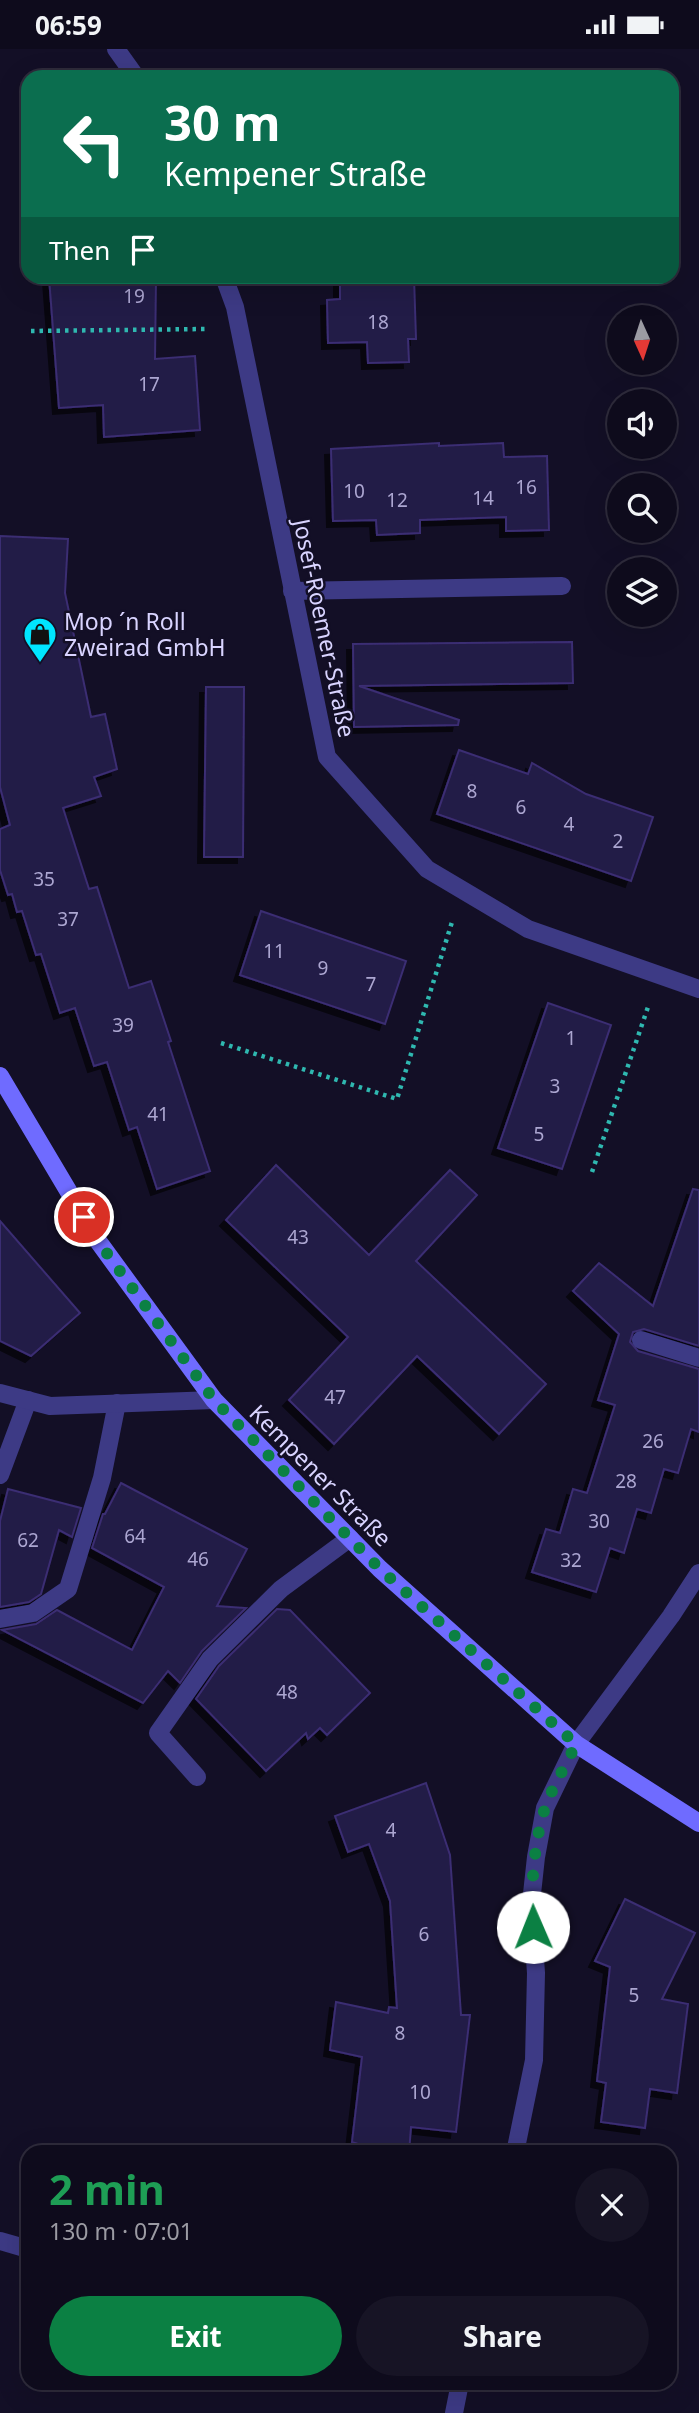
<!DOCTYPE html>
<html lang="en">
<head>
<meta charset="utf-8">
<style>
	:root { --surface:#0e0b1c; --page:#171425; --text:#f1f3f6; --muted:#9b9ba3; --line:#2e2b3b; --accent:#0b8043 }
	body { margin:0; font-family:"Noto Sans",sans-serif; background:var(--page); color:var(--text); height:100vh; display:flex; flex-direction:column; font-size:26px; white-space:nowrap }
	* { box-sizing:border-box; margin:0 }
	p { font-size:23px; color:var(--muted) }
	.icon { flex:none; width:38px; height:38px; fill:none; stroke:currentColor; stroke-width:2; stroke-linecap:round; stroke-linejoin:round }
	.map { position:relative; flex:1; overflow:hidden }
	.details { position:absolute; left:21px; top:2096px; width:656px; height:245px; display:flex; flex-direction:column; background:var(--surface); border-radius:21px; box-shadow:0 7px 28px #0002,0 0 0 2px var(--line) }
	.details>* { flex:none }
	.hud { position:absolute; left:21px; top:21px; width:658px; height:214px; border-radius:21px; box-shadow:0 7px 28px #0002,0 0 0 2px var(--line); background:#0b6e4f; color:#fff; overflow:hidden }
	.needle { width:46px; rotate:177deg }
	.fabs { position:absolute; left:607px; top:256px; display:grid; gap:14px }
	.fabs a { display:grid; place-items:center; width:70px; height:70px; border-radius:50%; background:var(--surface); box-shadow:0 7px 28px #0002,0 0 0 2px var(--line); font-size:35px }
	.pin { position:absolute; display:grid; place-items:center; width:60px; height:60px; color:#fff; margin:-30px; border:4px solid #fff; border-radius:50%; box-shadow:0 2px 7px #0007 }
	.me { position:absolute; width:77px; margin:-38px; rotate:359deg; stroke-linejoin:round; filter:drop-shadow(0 0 5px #0008) }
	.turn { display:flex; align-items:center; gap:24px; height:147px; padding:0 28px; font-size:32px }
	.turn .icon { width:91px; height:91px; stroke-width:2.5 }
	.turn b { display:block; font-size:49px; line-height:60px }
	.then { display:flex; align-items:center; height:66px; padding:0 28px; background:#0003; gap:14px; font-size:26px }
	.round { display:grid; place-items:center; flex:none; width:74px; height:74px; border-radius:37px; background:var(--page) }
	.overview { display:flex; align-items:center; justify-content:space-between; height:119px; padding:0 28px }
	h1 { font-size:42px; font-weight:700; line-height:52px; color:#1e9e55 }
	.primary-button { display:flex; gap:14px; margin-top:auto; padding:14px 28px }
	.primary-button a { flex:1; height:80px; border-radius:42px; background:var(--accent); color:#fff; font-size:28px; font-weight:700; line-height:80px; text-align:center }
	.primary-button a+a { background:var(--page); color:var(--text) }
	.status { display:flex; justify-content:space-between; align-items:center; height:49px; padding:0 35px; background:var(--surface); direction:ltr }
	.status svg { height:19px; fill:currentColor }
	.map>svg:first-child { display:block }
	.building { fill:#241b47; stroke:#3b2d73; stroke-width:2; filter:url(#shadow) }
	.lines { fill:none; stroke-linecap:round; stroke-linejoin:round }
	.path { stroke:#2fb8b0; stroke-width:4.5; stroke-dasharray:3.5 5; stroke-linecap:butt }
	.lane { stroke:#3d3a85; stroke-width:18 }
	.street { stroke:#3d3a85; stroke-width:18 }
	.secondary { stroke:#6f6bff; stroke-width:18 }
	.route { stroke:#0b8043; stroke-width:12; stroke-dasharray:0 21.6 }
	.labels { text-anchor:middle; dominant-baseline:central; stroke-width:5; stroke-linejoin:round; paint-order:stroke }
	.number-label { font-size:19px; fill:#aca6d1 }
	.poi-label { font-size:23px; fill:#d9d4ff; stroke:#130f26; text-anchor:start }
	.street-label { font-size:23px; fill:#d9d4ff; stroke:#130f26 }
</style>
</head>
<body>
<div class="status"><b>06:59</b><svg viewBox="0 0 49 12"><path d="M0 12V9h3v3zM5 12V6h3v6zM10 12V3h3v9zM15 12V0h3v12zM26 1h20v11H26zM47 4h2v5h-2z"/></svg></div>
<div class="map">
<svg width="699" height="2364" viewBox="0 0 699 2364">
	<defs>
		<filter id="shadow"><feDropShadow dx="-6" dy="6" stdDeviation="0" flood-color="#0009"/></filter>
	</defs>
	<rect width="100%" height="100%" fill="#130f26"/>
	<g class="building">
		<polygon points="49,228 156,228 155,310 195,307 200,381 104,388 103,356 59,359"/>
		<polygon points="340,228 414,228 416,290 408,290 409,313 368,314 367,293 328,294 327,251 340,250"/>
		<polygon points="439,394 439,397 503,394 504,408 547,407 549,481 506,482 506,468 420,471 420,484 377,486 376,471 333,472 331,400"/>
		<polygon points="0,487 68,490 65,544 91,668 105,665 117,720 94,728 101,747 63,759 89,840 97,838 129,939 151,932 171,992 168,993 210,1122 157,1140 137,1078 129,1081 107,1013 94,1017 75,959 60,964 41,905 36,906 22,862 17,863 12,845 8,846 0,821 0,780 10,776 0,738"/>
		<polygon points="572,593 573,634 359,637 459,671 458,676 354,678 353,595"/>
		<polygon points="206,638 244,638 243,808 204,808"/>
		<polygon points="459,701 528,725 532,714 586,745 653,768 631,832 437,765"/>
		<polygon points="261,862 406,912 385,975 240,926"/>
		<polygon points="548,954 611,976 562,1120 498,1099"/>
		<polygon points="276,1116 369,1206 450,1121 477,1146 416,1212 546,1335 499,1385 417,1307 334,1395 289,1351 348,1288 226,1171"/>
		<polygon points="693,1140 699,1141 699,1297 644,1280 633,1283 630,1293 638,1302 699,1320 699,1383 691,1380 678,1424 664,1420 651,1464 637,1460 624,1504 610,1499 596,1543 532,1523 546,1480 560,1484 573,1440 587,1444 615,1356 598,1351 619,1285 573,1242 599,1214 653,1257"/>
		<polygon points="0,1172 80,1264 31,1307 0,1292"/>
		<polygon points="121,1434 247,1500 217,1557 246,1559 202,1602 180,1634 168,1622 143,1654 2,1581 36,1575 57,1561 132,1601 164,1538 92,1499 103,1465 105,1465"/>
		<polygon points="8,1440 81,1459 72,1488 59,1481 41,1545 29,1553 0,1558 0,1472"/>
		<polygon points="277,1560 290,1561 370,1644 327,1686 320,1679 308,1690 306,1684 266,1722 196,1650 219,1617"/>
		<polygon points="426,1734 450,1806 461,1966 470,1966 456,2083 411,2078 409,2104 385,2104 352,2093 362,2008 330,2001 336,1953 388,1964 389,1958 397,1959 390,1852 369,1795 348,1803 335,1767"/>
		<polygon points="625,1850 695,1884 662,1950 688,1955 677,2044 650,2040 645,2079 601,2073 606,2034 597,2032 610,1918 595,1912"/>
	</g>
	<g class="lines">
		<g class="path">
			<polyline points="31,282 205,280"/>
			<polyline points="221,994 397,1050 452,873"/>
			<polyline points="592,1123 649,955"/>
		</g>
		<g class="lane">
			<polyline points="292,542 562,537"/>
			<polyline points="641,1291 699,1309"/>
			<polyline points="0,1426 28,1351"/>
			<polyline points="0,1570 33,1564 68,1540 102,1429 117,1354"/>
			<polyline points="197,1728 158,1684 210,1610 281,1540 350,1489"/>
		</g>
		<g class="street">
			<polyline points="116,0 136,28"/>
			<polyline points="224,228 235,258 327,708 427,820 528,880 699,940"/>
			<polyline points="0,1344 50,1357 214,1351"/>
			<polyline points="515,2104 534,2011 536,1924 531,1854 536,1808 545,1759 576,1695 671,1567 699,1524"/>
			<polyline points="0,2192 28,2200"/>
			<polyline points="454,2364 460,2334"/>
		</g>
		<polyline class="secondary" points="0,1027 98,1192 214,1351 380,1520 576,1695 699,1774"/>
	</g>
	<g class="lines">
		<path class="route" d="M84 1168 98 1192 214 1351 380 1520 576 1695C566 1716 553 1737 545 1759 534 1792 530 1843 533 1878"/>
	</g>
	<defs>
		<symbol id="shop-pin" viewBox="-11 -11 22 30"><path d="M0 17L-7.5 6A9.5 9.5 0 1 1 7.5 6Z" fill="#00e5ff" stroke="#130f26"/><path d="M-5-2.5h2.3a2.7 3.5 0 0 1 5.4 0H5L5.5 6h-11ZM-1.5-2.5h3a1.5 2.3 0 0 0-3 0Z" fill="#111"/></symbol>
	</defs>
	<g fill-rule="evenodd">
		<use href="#shop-pin" x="21" y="566" width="38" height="52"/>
	</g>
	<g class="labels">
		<g class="number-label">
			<text x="134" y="247">19</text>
			<text x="378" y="273">18</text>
			<text x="149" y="335">17</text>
			<text x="526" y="438">16</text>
			<text x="354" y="442">10</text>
			<text x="483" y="449">14</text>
			<text x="397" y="451">12</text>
			<text x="472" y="742">8</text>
			<text x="521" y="758">6</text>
			<text x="569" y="775">4</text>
			<text x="618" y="792">2</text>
			<text x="44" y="830">35</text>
			<text x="68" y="870">37</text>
			<text x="274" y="902">11</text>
			<text x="323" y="919">9</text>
			<text x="371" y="935">7</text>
			<text x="123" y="976">39</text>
			<text x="571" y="989">1</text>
			<text x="555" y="1037">3</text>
			<text x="158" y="1065">41</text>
			<text x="539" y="1085">5</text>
			<text x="298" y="1188">43</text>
			<text x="335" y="1348">47</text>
			<text x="653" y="1392">26</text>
			<text x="626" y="1432">28</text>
			<text x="599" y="1472">30</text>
			<text x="135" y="1487">64</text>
			<text x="28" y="1491">62</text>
			<text x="198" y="1510">46</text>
			<text x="571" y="1511">32</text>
			<text x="287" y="1643">48</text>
			<text x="391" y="1781">4</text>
			<text x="424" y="1885">6</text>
			<text x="634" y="1946">5</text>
			<text x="400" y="1984">8</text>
			<text x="420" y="2043">10</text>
		</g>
		<g class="poi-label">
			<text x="64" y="572">Mop ´n Roll<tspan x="64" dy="26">Zweirad GmbH</tspan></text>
		</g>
		<g class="street-label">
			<text transform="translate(325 579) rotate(78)">Josef-Roemer-Straße</text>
			<text transform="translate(321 1426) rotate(45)">Kempener Straße</text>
		</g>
	</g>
</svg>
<div class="fabs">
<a><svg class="needle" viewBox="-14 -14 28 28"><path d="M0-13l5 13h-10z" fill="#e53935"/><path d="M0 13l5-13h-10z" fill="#9b9ba3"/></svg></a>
<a><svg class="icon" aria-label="sound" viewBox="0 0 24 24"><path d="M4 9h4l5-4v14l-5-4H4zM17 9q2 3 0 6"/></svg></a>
<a><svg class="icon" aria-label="search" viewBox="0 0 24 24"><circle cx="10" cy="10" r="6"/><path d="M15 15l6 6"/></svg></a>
<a><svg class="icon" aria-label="layers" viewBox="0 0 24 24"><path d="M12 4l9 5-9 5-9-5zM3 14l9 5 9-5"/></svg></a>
</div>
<div class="pin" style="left:84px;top:1168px;background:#d93025"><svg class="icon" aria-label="arrive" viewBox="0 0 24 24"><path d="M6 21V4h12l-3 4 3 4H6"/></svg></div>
<svg class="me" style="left:533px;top:1878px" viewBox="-20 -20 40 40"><circle r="19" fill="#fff"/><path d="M0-13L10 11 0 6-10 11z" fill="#0b8043"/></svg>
<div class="hud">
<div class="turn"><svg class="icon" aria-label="left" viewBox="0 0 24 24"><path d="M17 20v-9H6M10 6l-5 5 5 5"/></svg><div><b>30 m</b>Kempener Straße</div></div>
<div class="then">Then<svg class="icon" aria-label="arrive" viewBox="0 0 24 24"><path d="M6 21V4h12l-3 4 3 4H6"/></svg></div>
</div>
<section class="details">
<div class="overview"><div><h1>2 min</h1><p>130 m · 07:01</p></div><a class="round"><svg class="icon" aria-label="close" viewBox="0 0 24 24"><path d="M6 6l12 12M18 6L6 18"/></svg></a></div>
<div class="primary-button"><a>Exit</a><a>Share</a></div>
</section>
</div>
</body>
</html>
